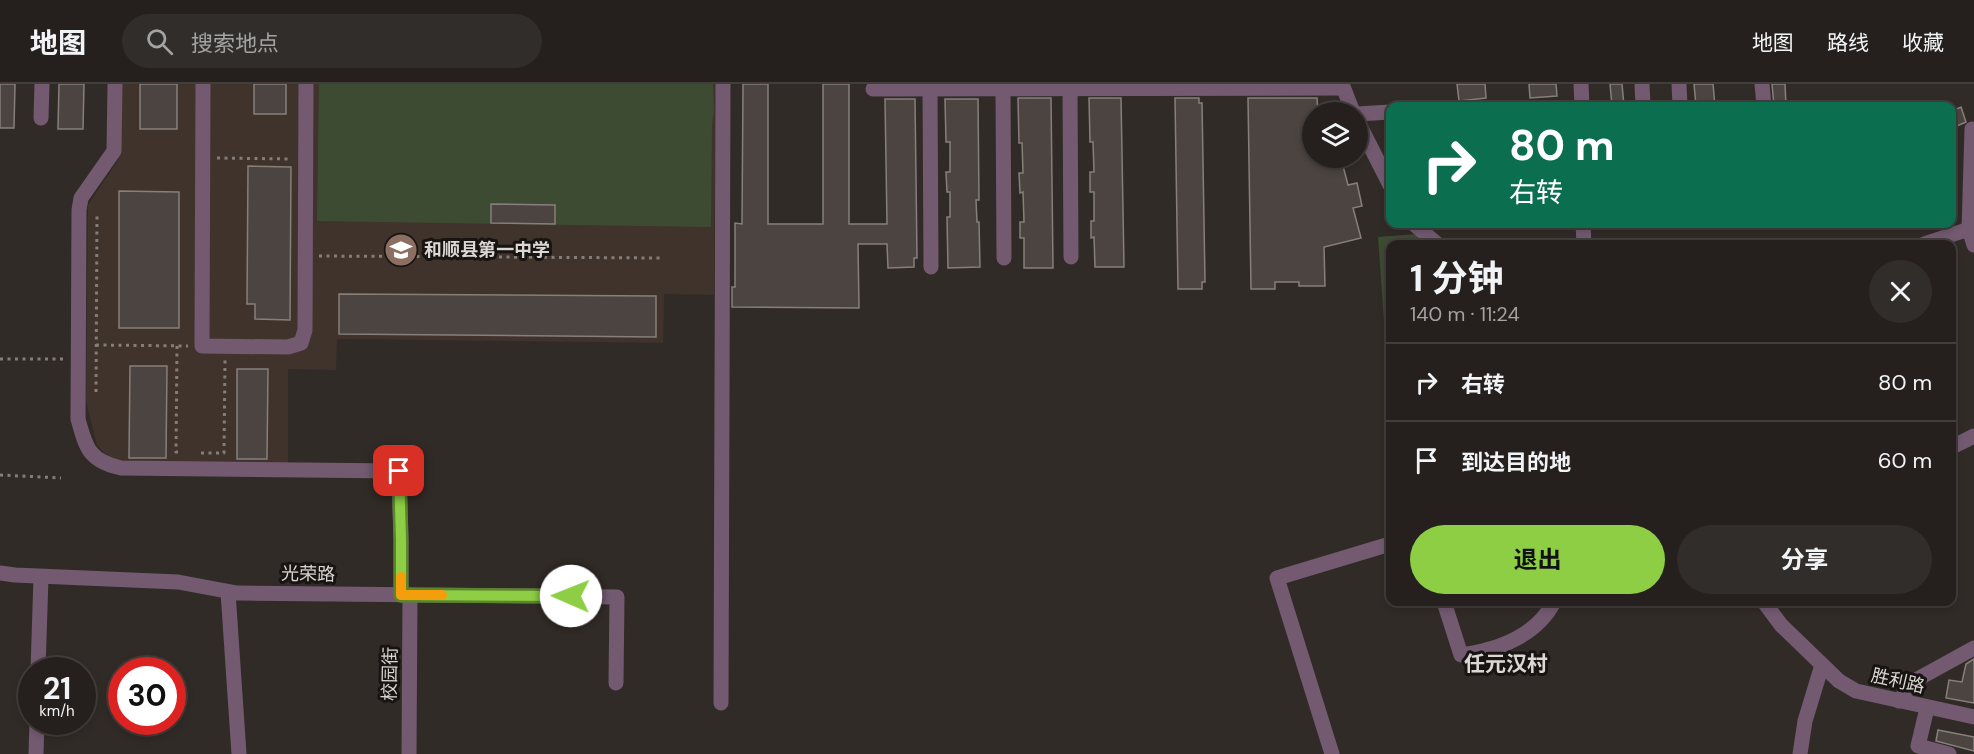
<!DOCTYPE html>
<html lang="zh">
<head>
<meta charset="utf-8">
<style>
	:root { --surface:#25201d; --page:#312d2a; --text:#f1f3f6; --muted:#a3a3a4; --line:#423e3b; --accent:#8dce44 }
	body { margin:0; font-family:"DM Sans","Noto Sans SC",sans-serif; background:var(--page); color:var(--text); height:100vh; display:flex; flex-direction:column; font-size:22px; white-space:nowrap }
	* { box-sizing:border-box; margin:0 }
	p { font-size:20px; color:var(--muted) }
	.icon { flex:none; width:33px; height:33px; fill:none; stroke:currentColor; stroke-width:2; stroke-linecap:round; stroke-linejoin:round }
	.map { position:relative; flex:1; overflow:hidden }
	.panel { position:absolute; left:1386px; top:156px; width:570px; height:366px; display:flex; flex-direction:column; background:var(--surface); border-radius:12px; box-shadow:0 3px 9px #0003,0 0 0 2px var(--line) }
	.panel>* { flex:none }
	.banner { position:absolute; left:1386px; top:18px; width:570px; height:126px; border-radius:12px; box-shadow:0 3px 9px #0003,0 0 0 2px var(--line); background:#0b6e4f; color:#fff; overflow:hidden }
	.fabs { position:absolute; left:1302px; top:18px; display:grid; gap:12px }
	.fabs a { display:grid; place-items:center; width:66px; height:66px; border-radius:50%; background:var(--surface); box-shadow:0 3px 9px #0003,0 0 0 2px var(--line); font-size:30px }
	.speed { position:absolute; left:18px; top:573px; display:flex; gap:12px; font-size:30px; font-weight:700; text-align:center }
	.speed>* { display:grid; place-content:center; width:78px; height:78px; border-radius:50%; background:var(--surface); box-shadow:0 3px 9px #0003,0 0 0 2px var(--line); line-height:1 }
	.speed small { font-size:15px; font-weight:400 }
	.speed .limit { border:9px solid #d22; background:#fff; color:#111 }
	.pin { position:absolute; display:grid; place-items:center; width:51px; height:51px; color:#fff; margin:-26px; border-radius:12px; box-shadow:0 3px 9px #0006 }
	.me { position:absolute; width:66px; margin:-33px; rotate:271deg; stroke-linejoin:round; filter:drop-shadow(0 0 4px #0008) }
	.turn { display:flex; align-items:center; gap:21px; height:126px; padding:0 24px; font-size:27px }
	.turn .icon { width:78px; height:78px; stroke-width:2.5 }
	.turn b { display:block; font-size:42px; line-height:51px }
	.round { display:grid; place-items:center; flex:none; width:63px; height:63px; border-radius:32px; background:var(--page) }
	.head { display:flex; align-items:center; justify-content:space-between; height:102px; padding:0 24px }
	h1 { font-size:36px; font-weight:700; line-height:45px }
	.cta { display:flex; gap:12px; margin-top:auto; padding:12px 24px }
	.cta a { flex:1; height:69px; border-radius:36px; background:var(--accent); color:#111; font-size:24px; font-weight:700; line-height:69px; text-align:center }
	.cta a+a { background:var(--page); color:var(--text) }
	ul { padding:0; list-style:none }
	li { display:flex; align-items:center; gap:18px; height:78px; padding:0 24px; border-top:2px solid var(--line) }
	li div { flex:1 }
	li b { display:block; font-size:22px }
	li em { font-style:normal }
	header { display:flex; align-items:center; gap:36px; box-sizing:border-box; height:84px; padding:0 30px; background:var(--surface); border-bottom:2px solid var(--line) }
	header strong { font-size:28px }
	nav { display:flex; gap:33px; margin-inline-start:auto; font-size:21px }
	.search { width:420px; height:54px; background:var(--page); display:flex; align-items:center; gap:15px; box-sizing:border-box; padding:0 21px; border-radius:33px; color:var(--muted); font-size:22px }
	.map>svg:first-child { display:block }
	.built { fill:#40332c }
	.green { fill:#3e4b33 }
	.building { fill:#4b4440; stroke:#877f7b; stroke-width:1.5 }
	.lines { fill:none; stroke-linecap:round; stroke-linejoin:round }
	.path { stroke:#837e7b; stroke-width:3; stroke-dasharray:3 4.5; stroke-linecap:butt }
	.minor { stroke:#735a71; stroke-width:15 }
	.route-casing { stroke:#5c862c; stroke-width:15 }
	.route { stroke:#8dce44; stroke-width:10 }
	.slow { stroke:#f59e0b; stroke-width:10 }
	.labels { text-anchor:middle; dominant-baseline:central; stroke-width:6; stroke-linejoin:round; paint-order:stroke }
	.poi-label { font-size:18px; font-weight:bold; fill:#dbd7d4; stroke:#171412; text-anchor:start }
	.street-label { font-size:18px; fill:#dbd7d4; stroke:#171412 }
	.quarter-label { font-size:21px; font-weight:bold; fill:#dbd7d4; stroke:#171412 }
</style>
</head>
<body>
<header>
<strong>地图</strong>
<div class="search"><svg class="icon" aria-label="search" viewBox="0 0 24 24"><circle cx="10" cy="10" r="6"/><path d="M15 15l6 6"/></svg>搜索地点</div>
<nav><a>地图</a><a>路线</a><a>收藏</a></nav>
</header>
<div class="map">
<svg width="1974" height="670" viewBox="0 0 1974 670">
	<rect width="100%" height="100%" fill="#312b27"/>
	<polygon class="built" points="120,0 716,0 714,211 664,210 663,259 337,255 336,286 288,285 288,380 120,378 111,376 97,361 86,317 88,121 119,75"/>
	<g class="green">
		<polygon points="319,0 713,0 714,28 712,40 711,143 317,137"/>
		<polygon points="1417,150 1418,160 1390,160 1390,321 1378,153"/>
	</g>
	<g class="building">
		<polygon points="0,0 15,0 14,44 0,44"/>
		<polygon points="59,0 84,0 83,45 58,45"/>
		<rect x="140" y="0" width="37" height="45"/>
		<rect x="254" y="0" width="32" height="30"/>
		<polygon points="743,0 768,0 768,140 823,140 823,0 849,0 849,140 887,140 885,15 915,15 917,174 914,174 914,183 888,184 887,160 858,160 859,224 732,223 732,203 735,203 735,139 742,140"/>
		<polygon points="1457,0 1485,0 1486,14 1459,17"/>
		<polygon points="1529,0 1556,0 1557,12 1530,14"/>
		<polygon points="1610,0 1622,0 1624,22 1612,22"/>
		<polygon points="1694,0 1713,0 1715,22 1696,22"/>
		<polygon points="1772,0 1785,0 1786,22 1774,22"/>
		<polygon points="1018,14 1051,14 1053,184 1024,184 1024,154 1020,154 1020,138 1024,138 1023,108 1020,109 1019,89 1023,89 1022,59 1019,59"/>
		<polygon points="1089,14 1121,14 1124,183 1095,183 1094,153 1091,154 1091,137 1094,137 1094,108 1090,108 1090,88 1094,88 1093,58 1090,58"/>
		<polygon points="1175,14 1199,14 1199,19 1202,19 1205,198 1202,198 1202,205 1178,205"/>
		<polygon points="1248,14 1317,14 1318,28 1312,28 1312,74 1318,74 1318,78 1341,74 1348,101 1357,99 1362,122 1353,124 1361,154 1324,163 1325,202 1299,202 1299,198 1275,198 1275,205 1251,205"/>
		<polygon points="945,15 978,15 979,116 976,116 977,138 979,138 980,183 948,184 947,133 950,133 950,108 947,108 946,88 950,88 950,58 946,58"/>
		<polygon points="1961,23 1966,38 1952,44 1952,27"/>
		<polygon points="248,82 291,83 290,236 255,235 255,220 247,220"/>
		<polygon points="119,107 179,108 179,244 119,244"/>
		<polygon points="491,120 555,121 555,140 491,139"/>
		<polygon points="339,210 656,212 656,253 339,250"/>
		<polygon points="130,282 167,282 166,374 129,374"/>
		<polygon points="237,285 268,285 267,375 237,375"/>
		<polygon points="1974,575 1974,619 1946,614 1949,596 1962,598 1966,580"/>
		<polygon points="1938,646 1974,653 1974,667 1936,657"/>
	</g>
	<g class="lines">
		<g class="path">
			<polyline points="217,74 291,75"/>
			<polyline points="319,172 661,174"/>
			<polyline points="96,261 188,262"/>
			<polyline points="177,262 176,368 179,368"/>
			<polyline points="0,275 64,275"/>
			<polyline points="96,308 97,131"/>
			<polyline points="201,369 224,369 225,276"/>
			<polyline points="0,391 61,394"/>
		</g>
		<g class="minor">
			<path d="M115 0 114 67 81 114 79 126 78 335C86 364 89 377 121 384L399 387 401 456V511"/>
			<polyline points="203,0 202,262 288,263 301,259 305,246 306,0"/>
			<polyline points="1342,0 1353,28"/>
			<polyline points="1581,0 1582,22"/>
			<polyline points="1642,0 1643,22"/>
			<polyline points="1679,0 1680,22"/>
			<polyline points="1762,0 1764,22"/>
			<polyline points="873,5 1343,4"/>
			<polyline points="930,5 931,183"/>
			<polyline points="1003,5 1004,174"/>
			<polyline points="1070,5 1071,173"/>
			<polyline points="1358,30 1390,28"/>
			<polyline points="41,34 42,0"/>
			<polyline points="1358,38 1390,101"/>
			<polyline points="1972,45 1969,145 1974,161"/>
			<polyline points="1414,140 1437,160"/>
			<polyline points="1583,140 1584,160"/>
			<polyline points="1924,160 1969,145"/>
			<polyline points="1952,363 1974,352"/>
			<polyline points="0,489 15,491 178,498 237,509 617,513 616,599"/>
			<polyline points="228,508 239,670"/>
			<path d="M1444 518 1461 571C1497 566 1536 552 1554 518"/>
			<polyline points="1764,518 1781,541 1839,597 1856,607 1974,633"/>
			<polyline points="38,586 41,493"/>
			<polyline points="1899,617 1914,597 1974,564"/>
			<polyline points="721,619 723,0"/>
			<polyline points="1927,624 1918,662 1949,670"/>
			<polyline points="36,670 37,638"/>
			<polyline points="409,670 410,511"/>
			<polyline points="1332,670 1277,494 1390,460"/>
			<polyline points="1800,670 1805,637 1822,581"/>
		</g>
	</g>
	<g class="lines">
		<defs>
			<polyline id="route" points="399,387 401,456 401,511 571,512"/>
		</defs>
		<use href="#route" class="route-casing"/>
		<use href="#route" class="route"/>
		<polyline class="slow" points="401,493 401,511 442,511"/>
	</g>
	<defs>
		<symbol id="school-disc" viewBox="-11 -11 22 22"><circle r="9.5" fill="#8d6e63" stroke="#171412"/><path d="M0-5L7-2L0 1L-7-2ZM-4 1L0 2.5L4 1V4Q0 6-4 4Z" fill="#fff"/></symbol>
	</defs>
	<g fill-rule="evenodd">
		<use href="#school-disc" x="382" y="147" width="38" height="38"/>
	</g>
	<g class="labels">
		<g class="poi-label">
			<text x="424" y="166">和顺县第一中学</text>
		</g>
		<g class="street-label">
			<text transform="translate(308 490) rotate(1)">光荣路</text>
			<text transform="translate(390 590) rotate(-89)">校园街</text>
			<text transform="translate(1898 597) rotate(13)">胜利路</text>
		</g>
		<g class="quarter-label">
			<text x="1506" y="580">任元汉村</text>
		</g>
	</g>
</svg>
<div class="fabs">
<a><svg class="icon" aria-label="layers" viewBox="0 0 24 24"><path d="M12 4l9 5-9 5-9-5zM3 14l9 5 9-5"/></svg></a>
</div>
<div class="speed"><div>21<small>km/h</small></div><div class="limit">30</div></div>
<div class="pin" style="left:399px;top:387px;background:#d93025"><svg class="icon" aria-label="arrive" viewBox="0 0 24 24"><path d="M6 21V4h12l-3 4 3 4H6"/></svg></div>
<svg class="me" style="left:571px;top:512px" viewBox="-20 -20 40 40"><circle r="19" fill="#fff"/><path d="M0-13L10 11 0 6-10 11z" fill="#8dce44"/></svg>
<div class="banner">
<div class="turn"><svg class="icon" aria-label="right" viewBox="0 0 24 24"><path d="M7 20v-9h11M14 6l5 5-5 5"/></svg><div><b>80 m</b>右转</div></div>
</div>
<section class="panel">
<div class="head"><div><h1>1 分钟</h1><p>140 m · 11:24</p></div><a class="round"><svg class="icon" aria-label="close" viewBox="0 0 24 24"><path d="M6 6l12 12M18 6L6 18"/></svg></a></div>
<ul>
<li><svg class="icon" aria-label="right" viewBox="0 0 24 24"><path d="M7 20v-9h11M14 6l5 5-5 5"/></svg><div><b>右转</b></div><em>80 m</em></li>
<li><svg class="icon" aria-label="arrive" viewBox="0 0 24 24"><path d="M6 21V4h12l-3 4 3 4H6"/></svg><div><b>到达目的地</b></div><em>60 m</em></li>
</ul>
<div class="cta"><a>退出</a><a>分享</a></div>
</section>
</div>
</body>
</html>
